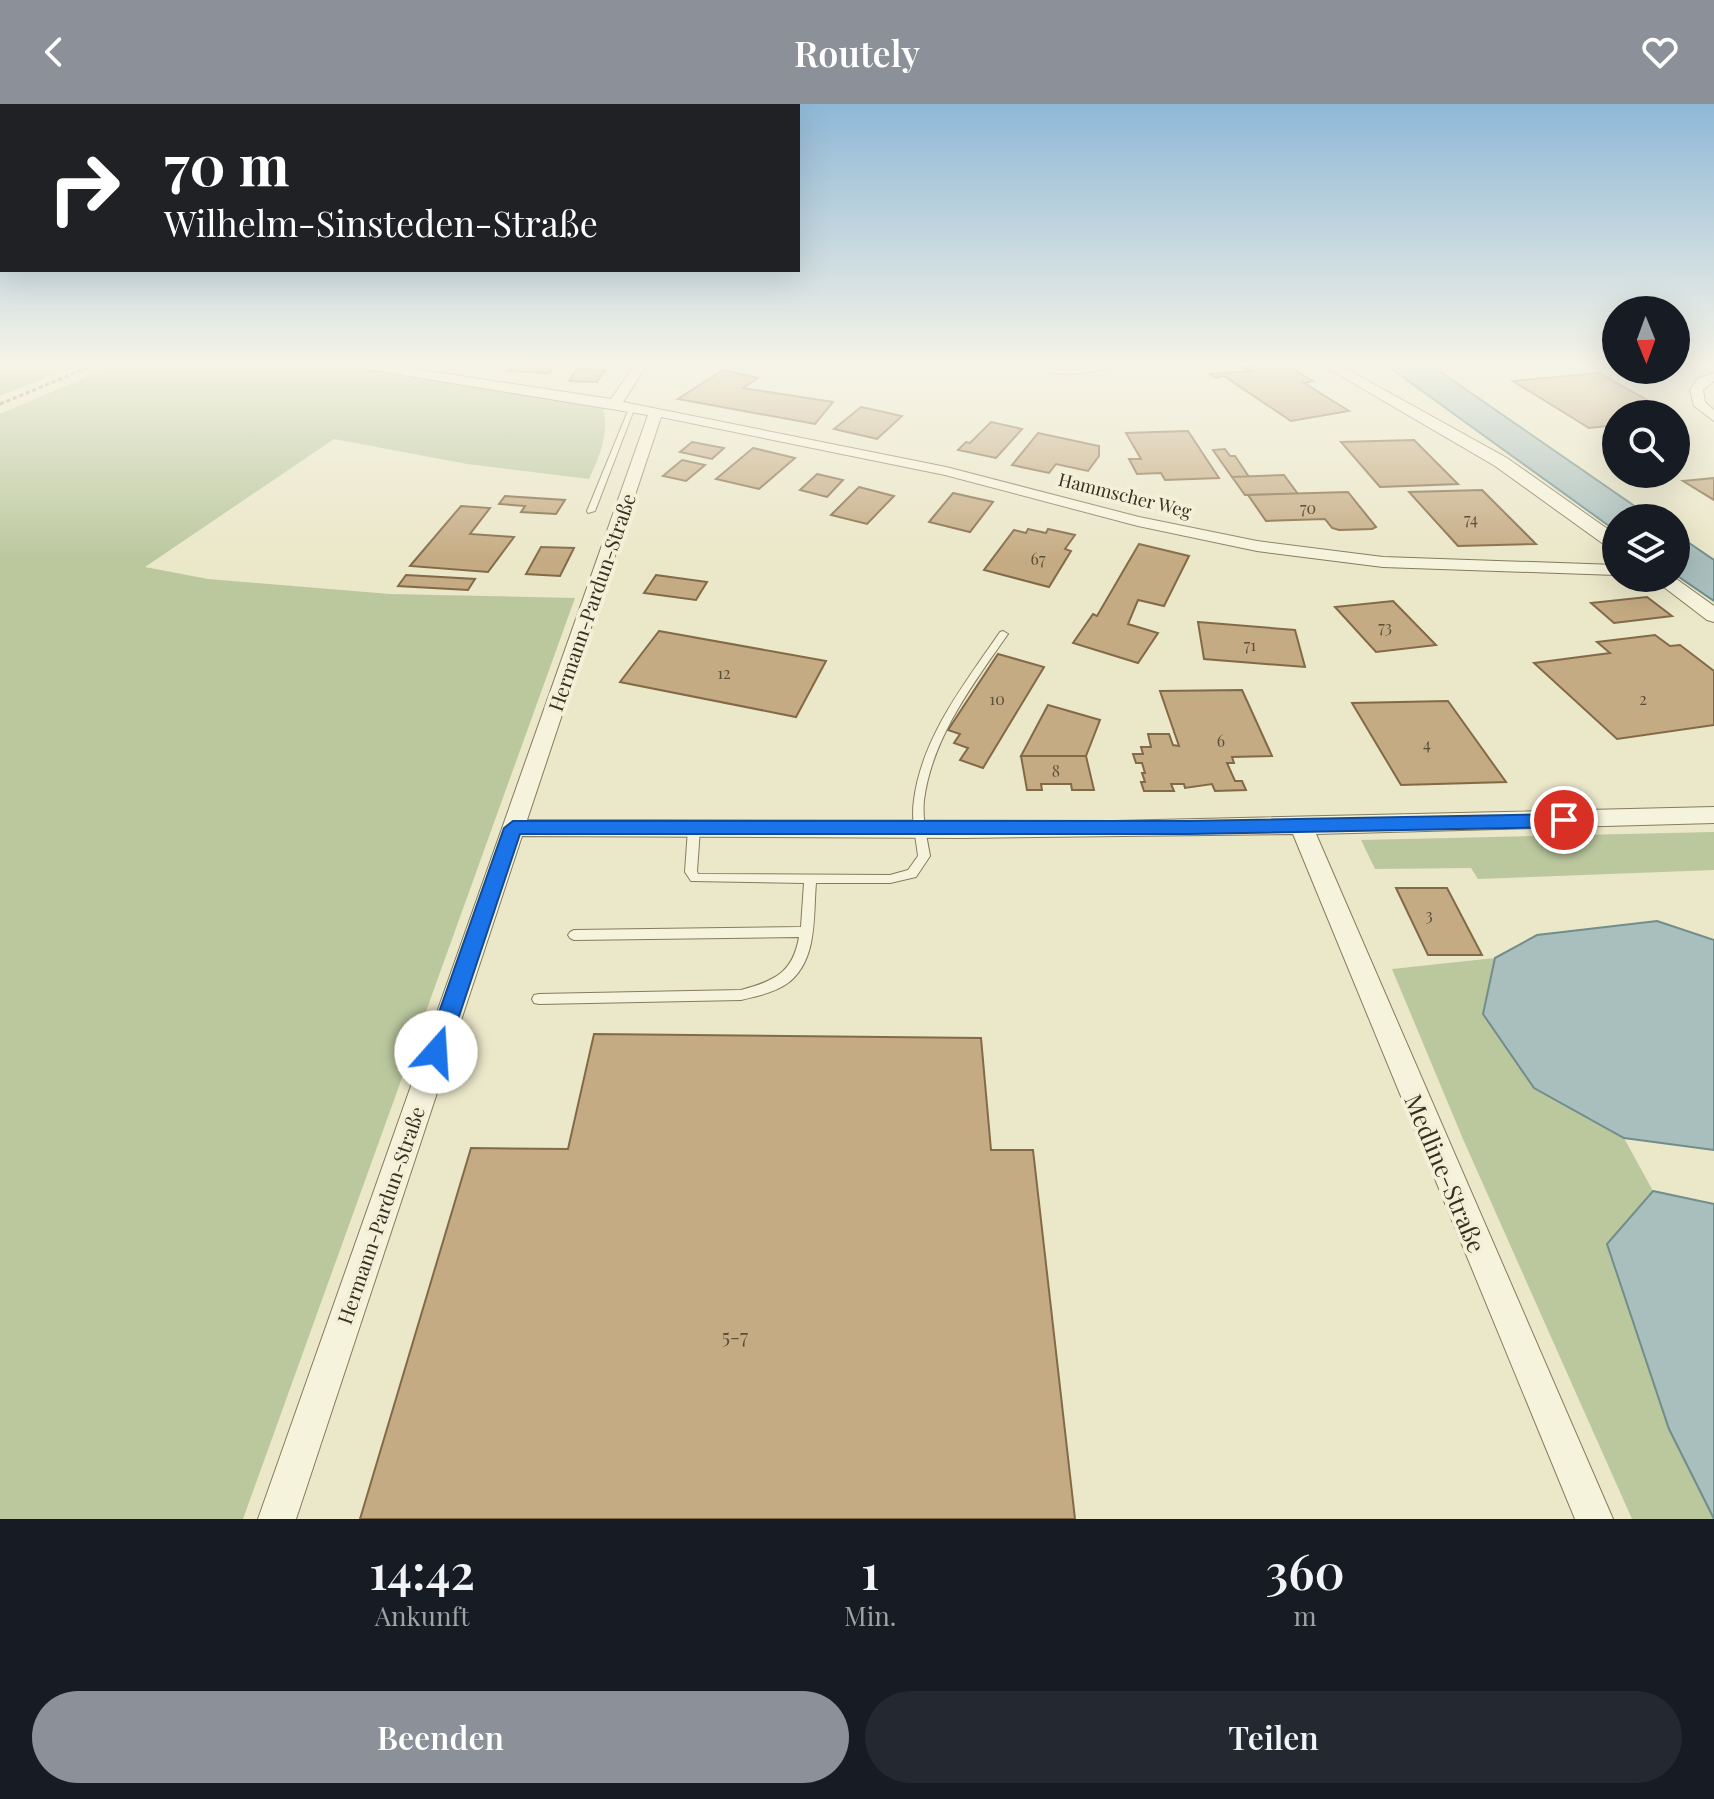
<!DOCTYPE html>
<html lang="de">
<head>
<meta charset="utf-8">
<style>
	:root { --surface:#171b24; --page:#242831; --text:#f1f3f6; --muted:#9ea1a6; --accent:#8c9099 }
	body { margin:0; font-family:"Playfair Display",serif; background:var(--page); color:var(--text); height:100vh; display:flex; flex-direction:column; font-size:30px; white-space:nowrap }
	* { box-sizing:border-box; margin:0 }
	p { font-size:26px; color:var(--muted) }
	.icon { flex:none; width:44px; height:44px; fill:none; stroke:currentColor; stroke-width:2; stroke-linecap:round; stroke-linejoin:round }
	.map { position:relative; height:1415px; overflow:hidden }
	.drawer { display:flex; flex-direction:column; background:var(--surface); flex:1 }
	.drawer>* { flex:none }
	.banner { position:absolute; left:0px; top:0px; width:800px; height:168px; box-shadow:0 8px 32px #0002; background:#202124; color:#fff; overflow:hidden }
	.needle { width:52px; rotate:179deg }
	.fabs { position:absolute; left:1602px; top:192px; display:grid; gap:16px }
	.fabs a { display:grid; place-items:center; width:88px; height:88px; border-radius:50%; background:var(--surface); box-shadow:0 8px 32px #0002; font-size:40px }
	.pin { position:absolute; display:grid; place-items:center; width:68px; height:68px; color:#fff; margin:-34px; border:4px solid #fff; border-radius:50%; box-shadow:0 2px 8px #0007 }
	.me { position:absolute; width:88px; margin:-44px; rotate:19deg; stroke-linejoin:round; filter:drop-shadow(0 0 6px #0008) }
	.turn { display:flex; align-items:center; gap:28px; height:168px; padding:0 32px; font-size:36px }
	.turn .icon { width:104px; height:104px; stroke-width:2.5 }
	.turn b { display:block; font-size:56px; line-height:68px }
	.eta { display:flex; justify-content:space-evenly; align-items:center; height:136px; text-align:center }
	.eta b { font-size:48px; font-weight:600; line-height:56px }
	.cta { display:flex; gap:16px; margin-top:auto; padding:16px 32px }
	.cta a { flex:1; height:92px; border-radius:48px; background:var(--accent); color:#fff; font-size:32px; font-weight:600; line-height:92px; text-align:center }
	.cta a+a { background:var(--page); color:var(--text) }
	header { display:flex; justify-content:space-between; align-items:center; height:104px; padding:0 32px; background:var(--accent); color:#fff; font-size:36px; font-weight:600 }
	.map>svg:first-child { display:block }
	.green { fill:#bbc89e }
	.water { fill:#a9bfbd; stroke:#718d8c; stroke-width:2 }
	.building { fill:#c5ab83; stroke:#836a47; stroke-width:2 }
	.lines { fill:none; stroke-linecap:round; stroke-linejoin:round }
	.service-casing { stroke:#867b5f; stroke-width:2 }
	.minor-casing { stroke:#867b5f; stroke-width:2 }
	.tertiary-casing { stroke:#867b5f; stroke-width:2 }
	.path { stroke:#867b5f; stroke-width:3; stroke-dasharray:4 3; stroke-linecap:butt }
	.service { fill:#f6f3dc; fill-rule:evenodd }
	.minor { fill:#f6f3dc; fill-rule:evenodd }
	.tertiary { fill:#f6f3dc; fill-rule:evenodd }
	.route { fill:#1a73e8; stroke:#114b97; stroke-width:2 }
	.labels { text-anchor:middle; dominant-baseline:central; stroke-width:8; stroke-linejoin:round; paint-order:stroke }
	.number-label { font-size:16px; fill:#5a4f3a }
	.far-street-label { font-size:18px; fill:#373021; stroke:#f3f0d8 }
	.street-label { font-size:20px; fill:#373021; stroke:#f3f0d8 }
	.near-number-label { font-size:20px; fill:#5a4f3a }
	.near-street-label { font-size:24px; fill:#373021; stroke:#f3f0d8 }
</style>
</head>
<body>
<header><svg class="icon" aria-label="back" viewBox="0 0 24 24"><path d="M15 5l-7 7 7 7"/></svg>Routely<svg class="icon" aria-label="heart" viewBox="0 0 24 24"><path d="M12 20l-8-8c-3-5 5-10 8-4 3-6 11-1 8 4z"/></svg></header>
<div class="map">
<svg width="1714" height="1415" viewBox="0 0 1714 1415">
	<rect width="100%" height="100%" fill="#ebe7c9"/>
	<g class="green">
		<path d="M121 258H335L603 304C610 328 599 354 589 375L467 360 334 335 145 463 208 475 390 490 575 494 243 1415H0V310Z"/>
		<polygon points="62,267 0,292 0,268"/>
		<polygon points="1714,728 1714,766 1478,775 1471,764 1375,765 1361,736"/>
		<polygon points="1495,854 1483,910 1534,984 1624,1034 1653,1087 1607,1140 1669,1325 1714,1415 1632,1415 1463,1035 1392,865"/>
	</g>
	<g class="water">
		<polygon points="1382,258 1426,258 1652,414 1616,414 1616,427"/>
		<polygon points="1676,430 1714,456 1714,497 1676,471"/>
		<polygon points="1657,817 1714,836 1714,1046 1624,1034 1534,984 1483,910 1495,854 1537,831"/>
		<polygon points="1653,1087 1714,1100 1714,1415 1669,1325 1607,1140"/>
	</g>
	<g class="building">
		<polygon points="516,258 558,258 549,269 508,267"/>
		<polygon points="1281,258 1313,277 1304,279 1349,307 1291,317 1224,272 1216,274 1210,270 1251,267 1244,263"/>
		<polygon points="577,265 605,266 597,278 569,277"/>
		<polygon points="723,266 758,274 743,284 833,298 815,320 678,295"/>
		<polygon points="1599,269 1672,310 1616,310 1616,321 1589,324 1513,277"/>
		<polygon points="861,303 902,312 877,335 834,325"/>
		<polygon points="991,318 1022,325 996,354 958,346 966,338 970,339"/>
		<polygon points="1188,327 1219,374 1165,376 1161,369 1137,370 1129,355 1141,355 1126,329"/>
		<polygon points="1038,329 1099,342 1099,352 1088,367 1056,360 1049,369 1012,361"/>
		<polygon points="1414,336 1458,380 1380,383 1341,338"/>
		<polygon points="692,338 724,344 712,355 680,348"/>
		<polygon points="753,344 795,354 759,385 716,375"/>
		<polygon points="1225,345 1230,352 1235,352 1249,373 1232,373 1213,346"/>
		<polygon points="682,356 705,361 686,377 663,372"/>
		<polygon points="817,370 843,376 827,393 800,386"/>
		<polygon points="1284,371 1298,390 1245,391 1232,373"/>
		<polygon points="1714,374 1714,396 1683,377"/>
		<polygon points="859,383 894,392 867,420 831,411"/>
		<polygon points="1482,386 1536,440 1458,442 1409,388"/>
		<polygon points="1348,388 1376,423 1372,425 1339,426 1332,424 1325,415 1266,417 1248,391"/>
		<polygon points="953,389 993,398 970,428 929,418"/>
		<polygon points="505,392 565,396 556,410 521,408 525,402 499,400"/>
		<polygon points="461,402 490,404 470,430 514,433 488,468 410,462"/>
		<polygon points="1028,425 1046,429 1048,425 1075,431 1065,445 1071,447 1049,483 984,466 1014,426 1026,429"/>
		<polygon points="1139,440 1189,452 1164,502 1138,496 1128,520 1158,529 1138,559 1073,539 1093,510 1097,512"/>
		<polygon points="541,443 574,444 560,472 526,470"/>
		<polygon points="406,471 475,475 468,486 398,482"/>
		<polygon points="656,471 707,478 696,496 644,489"/>
		<polygon points="1647,493 1672,512 1614,519 1591,499"/>
		<polygon points="1393,497 1436,541 1376,548 1335,503"/>
		<polygon points="1198,518 1295,526 1305,563 1204,555"/>
		<polygon points="659,527 826,557 796,613 620,578"/>
		<polygon points="1655,531 1670,542 1680,541 1714,567 1714,621 1617,635 1534,559 1610,549 1597,538"/>
		<polygon points="998,550 1044,563 983,664 960,656 968,644 954,639 960,630 948,626"/>
		<polygon points="1242,586 1272,652 1232,653 1234,659 1227,659 1235,677 1242,677 1246,686 1215,687 1212,680 1185,684 1184,680 1171,680 1174,687 1144,687 1141,678 1145,678 1142,669 1145,669 1142,659 1136,659 1133,650 1143,650 1141,643 1151,643 1148,630 1169,630 1173,641 1179,642 1160,587"/>
		<polygon points="1448,597 1506,678 1401,681 1352,599"/>
		<polygon points="1048,601 1100,616 1086,652 1021,652"/>
		<polygon points="1021,652 1086,652 1094,686 1072,686 1071,680 1041,680 1042,686 1027,686"/>
		<polygon points="1396,784 1447,784 1482,851 1428,851"/>
		<polygon points="594,930 981,934 991,1046 1033,1046 1075,1415 360,1415 471,1044 568,1045"/>
	</g>
	<g class="lines">
		<defs>
			<g id="service">
				<path d="M1027 258C1038 257 1050 266 1065 266 1089 267 1113 256 1137 258 1128 262 1117 263 1106 265 1080 270 1050 275 1027 258Z"/>
				<polygon points="630,302 635,303 595,407 588,409 587,407"/>
				<path d="M1003 527 1008 530C973 580 932 634 924 696 922 715 927 734 930 752L916 773 890 779H816C813 812 818 856 788 879 774 889 757 892 741 896L539 900 534 899 532 895 534 891 539 890 741 886C774 877 793 869 799 833L574 836 570 834 568 831 570 828 574 826 801 823 804 779 691 777 685 768 688 725 694 721 700 725 697 767 698 770 890 771 908 766 918 752C916 734 911 715 914 696 922 633 965 579 1000 528Z"/>
			</g>
			<g id="minor">
				<polygon points="341,258 368,258 611,295 637,258 649,258 623,298 946,363 1139,413 1257,437 1383,453 1616,461 1616,471 1383,463 1257,447 1138,422 945,371 661,313 527,716 1114,717 1714,703 1714,719 1316,730 1613,1415 1575,1415 1293,730 963,734 522,732 296,1415 258,1415 648,311 347,262"/>
				<polygon points="1714,269 1714,277 1703,286 1705,298 1714,306 1714,317 1694,302 1690,286 1698,274"/>
			</g>
			<g id="tertiary">
				<polygon points="1317,258 1334,258 1507,354 1616,431 1616,446 1609,444 1495,362"/>
				<polygon points="1652,474 1675,474 1714,502 1714,518 1707,516"/>
			</g>
		</defs>
		<use href="#service" class="service-casing"/>
		<use href="#minor" class="minor-casing"/>
		<use href="#tertiary" class="tertiary-casing"/>
		<polyline class="path" points="0,300 101,258"/>
		<use href="#service" class="service"/>
		<use href="#minor" class="minor"/>
		<use href="#tertiary" class="tertiary"/>
	</g>
	<linearGradient id="sky" x2="0" y2="1"><stop stop-color="#8fb8d7"/><stop offset="0.57" stop-color="#f6f4e7"/><stop offset="1" stop-color="#f6f4e7" stop-opacity="0"/></linearGradient>
	<rect width="1714" height="456" fill="url(#sky)"/>
	<polygon class="route" points="1564,710 1574,716 1564,723 1188,730 520,730 447,948 444,955 436,958 428,955 425,948 504,724 513,717 1188,717"/>
	<g class="labels">
		<g class="number-label">
			<text x="1308" y="403">70</text>
			<text x="1471" y="414">74</text>
			<text x="1038" y="454">67</text>
			<text x="1385" y="522">73</text>
			<text x="1250" y="540">71</text>
			<text x="724" y="568">12</text>
			<text x="997" y="594">10</text>
			<text x="1643" y="594">2</text>
			<text x="1221" y="636">6</text>
			<text x="1427" y="639">4</text>
			<text x="1056" y="666">8</text>
			<text x="1429" y="810">3</text>
		</g>
		<g class="far-street-label">
			<text transform="translate(1125 391) rotate(14)">Hammscher Weg</text>
		</g>
		<g class="street-label">
			<text transform="translate(591 498) rotate(-71)">Hermann-Pardun-Straße</text>
			<text transform="translate(380 1111) rotate(-71)">Hermann-Pardun-Straße</text>
		</g>
		<g class="near-number-label">
			<text x="735" y="1231">5-7</text>
		</g>
		<g class="near-street-label">
			<text transform="translate(1446 1069) rotate(67)">Medline-Straße</text>
		</g>
	</g>
</svg>
<div class="fabs">
<a><svg class="needle" viewBox="-14 -14 28 28"><path d="M0-13l5 13h-10z" fill="#e53935"/><path d="M0 13l5-13h-10z" fill="#9ea1a6"/></svg></a>
<a><svg class="icon" aria-label="search" viewBox="0 0 24 24"><circle cx="10" cy="10" r="6"/><path d="M15 15l6 6"/></svg></a>
<a><svg class="icon" aria-label="layers" viewBox="0 0 24 24"><path d="M12 4l9 5-9 5-9-5zM3 14l9 5 9-5"/></svg></a>
</div>
<div class="pin" style="left:1564px;top:716px;background:#d93025"><svg class="icon" aria-label="arrive" viewBox="0 0 24 24"><path d="M6 21V4h12l-3 4 3 4H6"/></svg></div>
<svg class="me" style="left:436px;top:948px" viewBox="-20 -20 40 40"><circle r="19" fill="#fff"/><path d="M0-13L10 11 0 6-10 11z" fill="#1a73e8"/></svg>
<div class="banner">
<div class="turn"><svg class="icon" aria-label="right" viewBox="0 0 24 24"><path d="M7 20v-9h11M14 6l5 5-5 5"/></svg><div><b>70 m</b>Wilhelm-Sinsteden-Straße</div></div>
</div>
</div>
<section class="drawer">
<div class="eta">
<div><b>14:42</b><p>Ankunft</p></div>
<div><b>1</b><p>Min.</p></div>
<div><b>360</b><p>m</p></div>
</div>
<div class="cta"><a>Beenden</a><a>Teilen</a></div>
</section>
</body>
</html>
